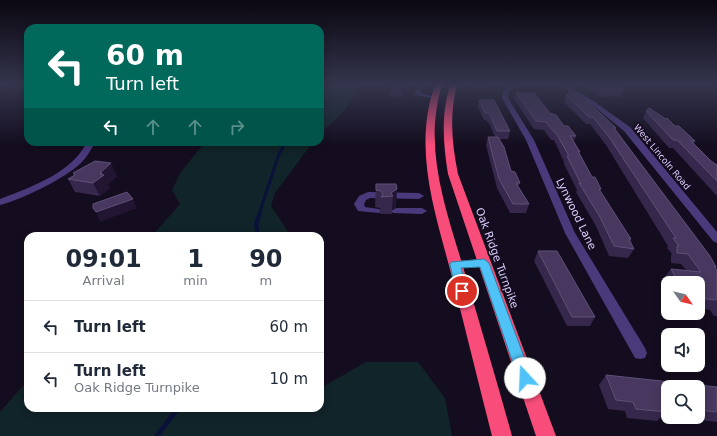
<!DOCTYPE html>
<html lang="en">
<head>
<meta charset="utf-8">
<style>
	:root { --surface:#fff; --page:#f2f2f3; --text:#1f2937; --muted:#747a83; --line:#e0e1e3 }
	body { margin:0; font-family:"DejaVu Sans",sans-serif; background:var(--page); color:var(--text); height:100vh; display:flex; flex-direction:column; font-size:15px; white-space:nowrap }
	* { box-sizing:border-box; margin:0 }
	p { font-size:13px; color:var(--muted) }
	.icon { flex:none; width:22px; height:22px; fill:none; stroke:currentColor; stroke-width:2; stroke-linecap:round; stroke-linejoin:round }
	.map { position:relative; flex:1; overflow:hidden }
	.sheet { position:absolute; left:24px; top:232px; width:300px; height:180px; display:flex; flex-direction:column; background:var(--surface); border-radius:12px; box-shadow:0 2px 10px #0003 }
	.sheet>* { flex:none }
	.guide { position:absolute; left:24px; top:24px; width:300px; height:122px; border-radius:12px; box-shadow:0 2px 10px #0003; background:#00695c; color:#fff; overflow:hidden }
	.needle { width:26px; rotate:124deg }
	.controls { position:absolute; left:661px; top:276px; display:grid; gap:8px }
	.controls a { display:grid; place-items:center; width:44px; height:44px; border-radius:8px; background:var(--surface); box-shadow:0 2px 10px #0003; font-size:20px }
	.pin { position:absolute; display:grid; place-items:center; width:34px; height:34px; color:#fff; margin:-17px; border:2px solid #fff; border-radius:50%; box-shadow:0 1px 4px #0007 }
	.me { position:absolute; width:44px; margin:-22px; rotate:340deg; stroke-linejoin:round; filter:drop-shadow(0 0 3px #0008) }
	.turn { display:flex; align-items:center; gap:14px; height:84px; padding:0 16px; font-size:18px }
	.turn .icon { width:52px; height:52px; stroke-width:2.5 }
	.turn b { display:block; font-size:28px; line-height:34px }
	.lanes { display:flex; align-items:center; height:38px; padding:0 16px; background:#0003; justify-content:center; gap:20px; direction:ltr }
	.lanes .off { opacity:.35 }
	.eta { display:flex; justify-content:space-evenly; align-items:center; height:68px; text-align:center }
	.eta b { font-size:24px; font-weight:700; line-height:28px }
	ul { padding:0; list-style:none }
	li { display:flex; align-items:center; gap:12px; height:52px; padding:0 16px; border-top:1px solid var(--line) }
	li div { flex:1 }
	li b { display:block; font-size:15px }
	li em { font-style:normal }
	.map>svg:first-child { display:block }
	.green { fill:#112429 }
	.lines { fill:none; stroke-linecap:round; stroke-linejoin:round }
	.stream-far3 { stroke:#0b123a; stroke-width:2.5 }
	.stream-far2 { stroke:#0b123a; stroke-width:3 }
	.stream-far1 { stroke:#0b123a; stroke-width:4 }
	.stream { stroke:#0b123a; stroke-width:5 }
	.minor { fill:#4a3a7c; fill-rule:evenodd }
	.highway { fill:#f84d7b; fill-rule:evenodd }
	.wall { fill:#36274c }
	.shaded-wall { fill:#211532 }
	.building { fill:#48385f; stroke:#5f5078 }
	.route { fill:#4fc3f7; stroke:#337fa1 }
	.labels { text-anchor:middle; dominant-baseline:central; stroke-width:3.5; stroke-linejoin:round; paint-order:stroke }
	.far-street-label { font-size:9px; fill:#ddcdfd; stroke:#140d1f }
	.street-label { font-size:11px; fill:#ddcdfd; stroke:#140d1f }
</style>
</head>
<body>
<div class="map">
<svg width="717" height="436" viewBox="0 0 717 436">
	<rect width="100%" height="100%" fill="#140d1f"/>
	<g class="green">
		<polygon points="320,85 356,85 357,93 344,111 320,134"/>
		<polygon points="205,142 313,142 275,193 271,206 291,236 152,236 180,204 172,190 181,172"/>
		<polygon points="366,362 418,362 445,398 452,436 0,436 0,412 28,380 28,408 320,408 320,385 324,386"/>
	</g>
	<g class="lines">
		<polyline class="stream-far3" points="320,87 321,85"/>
		<polyline class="stream-far2" points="259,214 279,154 286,142"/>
		<polyline class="stream-far1" points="258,236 256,224 260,213"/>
		<polyline class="stream" points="157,436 178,408"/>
		<g class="minor">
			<polygon points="419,85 425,85 420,93 436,97 436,99 415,95 414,94"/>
			<polygon points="509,85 517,85 509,92 508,98 534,140 575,233 645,348 647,353 645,358 640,359 635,358 565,233 526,140 502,98 503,92"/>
			<polygon points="559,85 567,85 595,102 630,127 717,232 717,243 713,241 624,131 591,104"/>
			<path d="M87 142H95C91 150 87 157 81 163 64 179 23 199 0 205V199C31 187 72 173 87 142Z"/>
			<polygon points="368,192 419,193 424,196 419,199 370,198 366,200 364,204 365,207 379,209 381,211 379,213 358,211 354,204 359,196"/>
			<polygon points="396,208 422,208 427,211 422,214 393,213 391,211"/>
			<polygon points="484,259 488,260 490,263 488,266 455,269 451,268 449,265 451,262 455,261"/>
		</g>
		<g class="highway">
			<path d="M435 85H442C421 153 450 219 468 284 483 335 498 385 512 436H492C479 386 467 335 454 285 438 220 411 152 435 85Z"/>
			<path d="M450 85H457C449 116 452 144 458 174L556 436H536L448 174C443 143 441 115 450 85Z"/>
		</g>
	</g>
	<g class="wall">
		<polygon points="391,85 411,85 402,97 390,96"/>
		<polygon points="581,85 615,85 623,89 620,96 601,97"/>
		<polygon points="516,93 550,113 576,136 574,141 580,152 579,154 592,177 601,189 600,191 631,239 630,241 634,249 628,258 609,256 596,226 576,192 577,190 564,164 564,162 554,140 551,140 544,130 534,129 514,99"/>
		<polygon points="566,95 616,128 616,130 716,267 715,268 717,270 717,316 714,316 710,310 698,308 698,283 668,283 668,286 664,278 671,269 686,270 681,264 671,263 671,255 672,254 667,248 668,246 606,145 590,124 586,124 564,102"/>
		<polygon points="479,100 510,131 508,139 499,139 511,171 520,183 518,186 529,204 526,213 510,213 497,188 486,145 488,137 495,137 490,125 486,120 484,120 478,107"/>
		<polygon points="646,111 675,126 695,141 694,144 711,161 717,165 717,196 673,148 669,148 643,118"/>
		<polygon points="73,173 117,176 108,184 110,188 100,196 75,192 68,179 74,175"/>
		<polygon points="376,184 396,184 396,207 392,209 392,214 380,214 380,208 375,207"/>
		<polygon points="538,251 595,317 590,326 567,326 534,261"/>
		<polygon points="606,375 717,387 717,422 672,417 698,417 698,387 668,387 668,417 662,416 657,421 627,418 625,411 608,409 599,385"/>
	</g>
	<g class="shaded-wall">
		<polygon points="402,85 411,85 402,97"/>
		<polygon points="483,85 491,85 477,95 478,88"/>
		<polygon points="111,163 117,176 108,184 110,188 100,196 93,183 100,173"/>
		<polygon points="397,189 396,207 392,209 393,196 391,193"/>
		<polygon points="133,199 137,208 100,222 96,212"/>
	</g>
	<g class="building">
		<polygon points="479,85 483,85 478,88"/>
		<polygon points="594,85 615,85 623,89 603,90"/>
		<polygon points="570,91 586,102 587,101 616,128 614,128 710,256 716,267 714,266 717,270 717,300 706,299 698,287 698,283 696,283 694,280 676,278 671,269 701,272 688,254 677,253 677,246 679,246 673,238 676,238 609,137 593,117 589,117 566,95"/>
		<polygon points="516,93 534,93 550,113 556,115 564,126 568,126 576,136 570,136 580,152 578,151 592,177 595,177 601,189 599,189 631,239 629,239 634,249 614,246 600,217 579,183 581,184 567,156 569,156 556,133 554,132 546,122 536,121"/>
		<polygon points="479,100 494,100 510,131 497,131 491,117 488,113 485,113"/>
		<polygon points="649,108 666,119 667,118 675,126 679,126 695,141 691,141 711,161 717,165 717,181 677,140 673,140 646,111"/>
		<polygon points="488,137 498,137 504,147 511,171 515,172 520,183 516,183 529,204 513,204 499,179"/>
		<polygon points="95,161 111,163 100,173 102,173 100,174 104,175 93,183 68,179 75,175 73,173"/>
		<polygon points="376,184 396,184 397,189 391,193 393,196 381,197 383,194 381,191 376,190"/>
		<polygon points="127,192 133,199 96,212 93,208 93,204"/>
		<polygon points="538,251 557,251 595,317 572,317"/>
		<polygon points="606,375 717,387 717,412 698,410 698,387 668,387 668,406 662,406 666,412 636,409 633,402 616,400"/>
	</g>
	<linearGradient id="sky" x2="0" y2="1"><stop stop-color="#0b0711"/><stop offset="0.58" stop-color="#34354d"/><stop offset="1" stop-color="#34354d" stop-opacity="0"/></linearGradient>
	<rect width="717" height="146" fill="url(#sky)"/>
	<polygon class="route" points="484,259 489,263 532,378 530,383 525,385 520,383 518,378 480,267 461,268 468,291 466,294 458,294 456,291 450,265 451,262"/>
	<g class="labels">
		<g class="far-street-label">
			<text transform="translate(662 157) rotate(50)">West Lincoln Road</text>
		</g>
		<g class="street-label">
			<text transform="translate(576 214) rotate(64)">Lynwood Lane</text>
			<text transform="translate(497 258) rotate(70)">Oak Ridge Turnpike</text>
		</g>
	</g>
</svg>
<div class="controls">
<a><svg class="needle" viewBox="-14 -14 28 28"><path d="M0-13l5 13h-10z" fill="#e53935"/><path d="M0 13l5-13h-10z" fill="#747a83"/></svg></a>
<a><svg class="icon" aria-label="sound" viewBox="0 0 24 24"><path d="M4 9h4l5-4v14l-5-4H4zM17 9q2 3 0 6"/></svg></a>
<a><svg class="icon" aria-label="search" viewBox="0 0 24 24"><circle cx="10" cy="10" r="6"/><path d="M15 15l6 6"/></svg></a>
</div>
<div class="pin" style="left:462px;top:291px;background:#d93025"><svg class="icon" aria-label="arrive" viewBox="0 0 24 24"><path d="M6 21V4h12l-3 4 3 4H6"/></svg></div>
<svg class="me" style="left:525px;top:378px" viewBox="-20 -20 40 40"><circle r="19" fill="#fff"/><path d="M0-13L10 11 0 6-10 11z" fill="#4fc3f7"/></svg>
<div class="guide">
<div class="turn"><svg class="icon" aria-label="left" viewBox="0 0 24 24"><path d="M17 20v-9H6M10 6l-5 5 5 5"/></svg><div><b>60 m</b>Turn left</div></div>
<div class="lanes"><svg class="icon" aria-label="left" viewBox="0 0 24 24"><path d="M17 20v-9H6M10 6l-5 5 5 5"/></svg><svg class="icon off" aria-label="ahead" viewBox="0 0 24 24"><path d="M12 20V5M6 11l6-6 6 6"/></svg><svg class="icon off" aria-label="ahead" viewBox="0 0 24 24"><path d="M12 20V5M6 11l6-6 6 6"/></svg><svg class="icon off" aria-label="right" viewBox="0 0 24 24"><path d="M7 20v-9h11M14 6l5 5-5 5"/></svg></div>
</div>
<section class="sheet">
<div class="eta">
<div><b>09:01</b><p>Arrival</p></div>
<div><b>1</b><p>min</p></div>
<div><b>90</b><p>m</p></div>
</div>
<ul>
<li><svg class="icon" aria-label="left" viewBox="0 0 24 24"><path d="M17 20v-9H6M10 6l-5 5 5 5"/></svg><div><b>Turn left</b></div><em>60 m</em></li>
<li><svg class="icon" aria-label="left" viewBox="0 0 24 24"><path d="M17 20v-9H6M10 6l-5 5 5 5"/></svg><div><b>Turn left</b><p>Oak Ridge Turnpike</p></div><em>10 m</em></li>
</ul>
</section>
</div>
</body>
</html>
